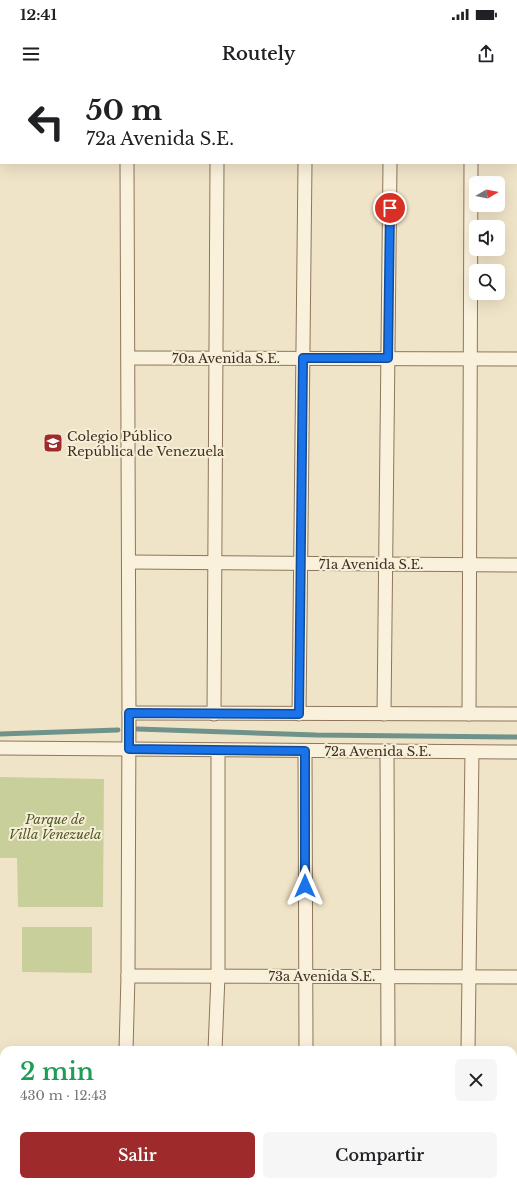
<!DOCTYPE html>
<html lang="es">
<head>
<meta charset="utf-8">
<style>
	:root { --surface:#fff; --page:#f6f6f6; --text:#202124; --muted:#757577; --accent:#9e2a2b }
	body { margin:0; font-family:"Libre Baskerville",serif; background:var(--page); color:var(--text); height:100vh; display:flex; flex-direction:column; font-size:15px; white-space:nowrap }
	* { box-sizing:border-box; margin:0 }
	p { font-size:13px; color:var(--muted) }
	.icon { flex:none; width:22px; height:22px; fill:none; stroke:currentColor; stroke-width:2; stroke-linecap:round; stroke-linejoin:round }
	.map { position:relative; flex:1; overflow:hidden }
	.side { position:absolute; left:0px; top:966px; width:517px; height:140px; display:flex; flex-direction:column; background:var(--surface); border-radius:12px 12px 0 0; box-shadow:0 4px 16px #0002 }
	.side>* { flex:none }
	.banner { position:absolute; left:0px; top:0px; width:517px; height:84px; box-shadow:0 4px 16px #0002; background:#fff; color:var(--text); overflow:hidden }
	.needle { width:26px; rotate:81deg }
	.controls { position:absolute; left:469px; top:96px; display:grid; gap:8px }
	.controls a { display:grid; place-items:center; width:36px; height:36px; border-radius:6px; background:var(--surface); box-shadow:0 4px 16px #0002; font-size:20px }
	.pin { position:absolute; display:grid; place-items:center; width:34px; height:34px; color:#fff; margin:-17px; border:2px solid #fff; border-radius:50%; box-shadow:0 1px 4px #0007 }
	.me { position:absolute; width:44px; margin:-22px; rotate:0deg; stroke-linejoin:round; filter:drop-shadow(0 0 3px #0008) }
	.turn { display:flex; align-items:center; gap:14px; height:84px; padding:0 20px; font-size:18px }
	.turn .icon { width:52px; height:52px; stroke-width:2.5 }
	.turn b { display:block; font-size:28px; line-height:34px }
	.round { display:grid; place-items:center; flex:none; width:42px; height:42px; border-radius:6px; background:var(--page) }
	.summary { display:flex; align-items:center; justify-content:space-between; height:68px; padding:0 20px }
	h1 { font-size:24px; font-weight:600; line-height:30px; color:#1e9e55 }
	.cta { display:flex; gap:8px; margin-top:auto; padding:8px 20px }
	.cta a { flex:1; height:46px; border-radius:6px; background:var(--accent); color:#fff; font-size:16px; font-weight:600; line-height:46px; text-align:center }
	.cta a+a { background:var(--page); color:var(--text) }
	.status { display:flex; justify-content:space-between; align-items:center; height:28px; padding:0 20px; background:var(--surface); direction:ltr }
	.status svg { height:11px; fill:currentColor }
	header { display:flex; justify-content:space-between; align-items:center; height:52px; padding:0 20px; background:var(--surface); font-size:18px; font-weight:600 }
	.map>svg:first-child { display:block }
	.green { fill:#c9cf9b }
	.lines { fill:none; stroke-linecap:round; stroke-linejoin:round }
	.stream { stroke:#6f938a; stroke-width:5 }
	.minor-casing { stroke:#8d765c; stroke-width:15 }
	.minor { stroke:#faf1dc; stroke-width:13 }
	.route-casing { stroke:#114b97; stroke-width:10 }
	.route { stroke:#1a73e8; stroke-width:7 }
	.labels { text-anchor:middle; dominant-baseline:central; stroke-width:4; stroke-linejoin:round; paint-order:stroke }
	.street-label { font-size:13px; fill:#3d2e20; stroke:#f7eed8 }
	.poi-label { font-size:13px; fill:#3d2e20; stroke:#f7eed8; text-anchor:start }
	.park-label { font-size:13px; font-style:italic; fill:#4d5a26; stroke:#f7eed8 }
</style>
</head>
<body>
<div class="status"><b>12:41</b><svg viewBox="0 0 49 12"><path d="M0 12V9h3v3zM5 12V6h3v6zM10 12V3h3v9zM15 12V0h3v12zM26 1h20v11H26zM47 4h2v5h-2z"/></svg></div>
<header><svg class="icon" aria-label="menu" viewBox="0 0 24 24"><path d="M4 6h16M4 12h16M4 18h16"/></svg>Routely<svg class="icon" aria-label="share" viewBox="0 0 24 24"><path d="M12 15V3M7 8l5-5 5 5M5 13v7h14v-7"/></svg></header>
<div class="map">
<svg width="517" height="1106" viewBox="0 0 517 1106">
	<rect width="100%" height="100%" fill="#f0e4c8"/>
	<g class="green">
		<polygon points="0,697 104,699 103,827 18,827 17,778 0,778"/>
		<polygon points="22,847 92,847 92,893 22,892"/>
	</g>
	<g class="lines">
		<g class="stream">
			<polyline points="516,22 517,22"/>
			<polyline points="0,28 1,28"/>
			<polyline points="0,65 1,65"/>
			<polyline points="516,66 517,66"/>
			<polyline points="137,649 316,655 517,657"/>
			<polyline points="0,654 118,650"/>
		</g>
		<defs>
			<g id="minor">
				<polyline points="37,0 37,1"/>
				<polyline points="214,0 214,1"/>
				<polyline points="300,0 300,1"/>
				<polyline points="384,0 384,1"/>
				<polyline points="473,0 473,1"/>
				<polyline points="125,1 125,0"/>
				<polyline points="0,44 1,44"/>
				<polyline points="516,45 517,45"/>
				<polyline points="128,278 517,279"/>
				<polyline points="130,482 517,485"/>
				<polyline points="129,633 517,634"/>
				<polyline points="214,634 217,83"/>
				<polyline points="299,634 305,83"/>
				<polyline points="384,634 390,83"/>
				<polyline points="469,634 471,83"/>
				<polyline points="0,668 517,672"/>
				<polyline points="305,671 306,970"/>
				<polyline points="387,671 388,970"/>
				<polyline points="128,896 517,897"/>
				<polyline points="126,970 128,896 129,633 127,83"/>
				<polyline points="215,970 218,896 218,670"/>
				<polyline points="468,970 472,672"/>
				<polyline points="306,1102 306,1106"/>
				<polyline points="389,1102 389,1106"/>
				<polyline points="121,1106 121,1102"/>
				<polyline points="210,1106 211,1102"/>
				<polyline points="466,1106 466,1102"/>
			</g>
		</defs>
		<use href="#minor" class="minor-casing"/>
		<use href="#minor" class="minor"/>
	</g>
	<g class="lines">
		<defs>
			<polyline id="route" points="305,806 305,671 129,669 129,633 299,634 303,278 388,278 390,128"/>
		</defs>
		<use href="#route" class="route-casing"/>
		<use href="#route" class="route"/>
	</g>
	<defs>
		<symbol id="school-square" viewBox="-11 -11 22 22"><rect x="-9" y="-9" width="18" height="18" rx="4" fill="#9e2a2b" stroke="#f7eed8"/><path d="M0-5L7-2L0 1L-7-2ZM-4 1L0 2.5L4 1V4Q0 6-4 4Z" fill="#fff"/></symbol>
	</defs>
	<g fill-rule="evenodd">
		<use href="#school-square" x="42" y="352" width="22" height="22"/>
	</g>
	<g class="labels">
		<g class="street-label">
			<text x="226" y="278">70a Avenida S.E.</text>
			<text x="371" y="484">71a Avenida S.E.</text>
			<text x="378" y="671">72a Avenida S.E.</text>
			<text x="322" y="896">73a Avenida S.E.</text>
		</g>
		<g class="poi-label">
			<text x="67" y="356">Colegio Público<tspan x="67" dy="15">República de Venezuela</tspan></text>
		</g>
		<g class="park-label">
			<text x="55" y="739">Parque de<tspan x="55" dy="15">Villa Venezuela</tspan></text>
		</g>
	</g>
</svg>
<div class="controls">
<a><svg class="needle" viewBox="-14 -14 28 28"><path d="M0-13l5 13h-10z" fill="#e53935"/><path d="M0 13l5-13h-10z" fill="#757577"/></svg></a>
<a><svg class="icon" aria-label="sound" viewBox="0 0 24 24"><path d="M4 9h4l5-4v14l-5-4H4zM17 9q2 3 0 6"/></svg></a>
<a><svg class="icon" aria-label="search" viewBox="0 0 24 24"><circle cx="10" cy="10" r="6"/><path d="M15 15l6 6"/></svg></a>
</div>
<div class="pin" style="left:390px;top:128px;background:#d93025"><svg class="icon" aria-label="arrive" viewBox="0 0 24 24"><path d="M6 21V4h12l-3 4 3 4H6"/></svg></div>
<svg class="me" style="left:305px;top:806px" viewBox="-20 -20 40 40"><path d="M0-17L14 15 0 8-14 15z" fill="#1a73e8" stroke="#fff" stroke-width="4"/></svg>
<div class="banner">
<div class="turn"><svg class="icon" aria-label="left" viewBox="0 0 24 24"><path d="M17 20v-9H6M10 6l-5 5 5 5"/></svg><div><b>50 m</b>72a Avenida S.E.</div></div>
</div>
<section class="side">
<div class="summary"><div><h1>2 min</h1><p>430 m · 12:43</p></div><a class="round"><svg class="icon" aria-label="close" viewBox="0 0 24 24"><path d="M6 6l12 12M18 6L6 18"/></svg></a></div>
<div class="cta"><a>Salir</a><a>Compartir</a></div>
</section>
</div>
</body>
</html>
